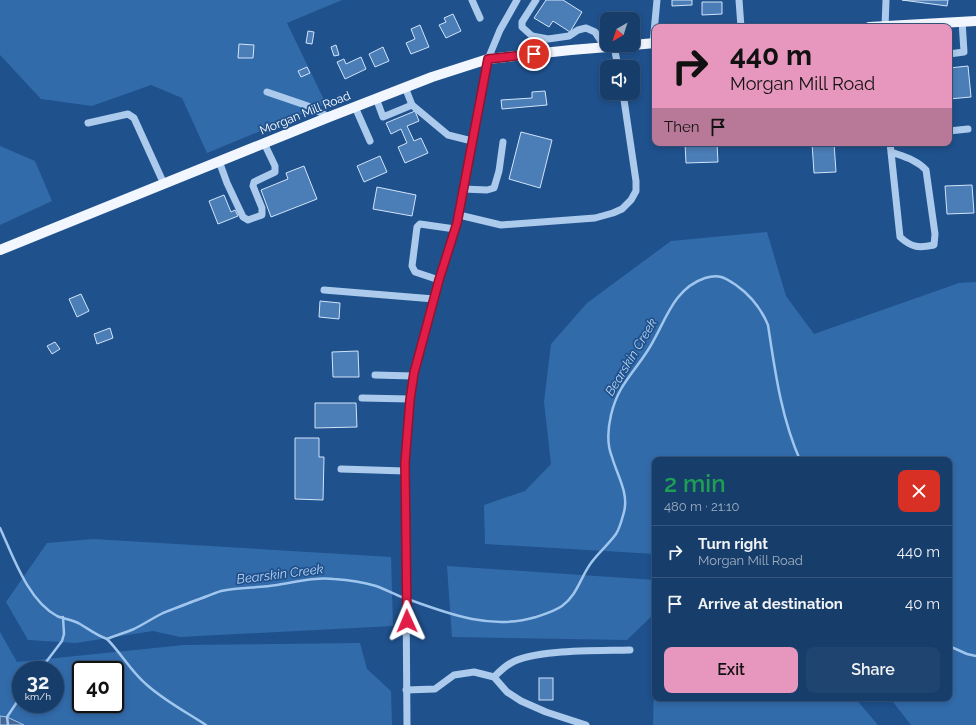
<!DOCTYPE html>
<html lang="en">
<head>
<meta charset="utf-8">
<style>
	:root { --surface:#173d6a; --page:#204470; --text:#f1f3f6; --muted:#9eaec1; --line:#36567e; --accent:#e797bd }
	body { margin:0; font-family:Raleway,sans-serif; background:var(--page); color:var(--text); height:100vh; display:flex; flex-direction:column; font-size:15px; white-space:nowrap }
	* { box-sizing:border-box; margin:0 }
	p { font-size:13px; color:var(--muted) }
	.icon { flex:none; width:22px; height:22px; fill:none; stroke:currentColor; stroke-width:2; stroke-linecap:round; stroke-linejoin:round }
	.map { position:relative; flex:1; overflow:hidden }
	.side { position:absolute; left:652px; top:457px; width:300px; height:244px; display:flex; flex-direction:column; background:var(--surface); border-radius:8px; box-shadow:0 2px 6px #0003,0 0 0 1px var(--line) }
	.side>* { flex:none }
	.guide { position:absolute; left:652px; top:24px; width:300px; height:122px; border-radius:8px; box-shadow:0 2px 6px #0003,0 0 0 1px var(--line); background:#e797bd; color:#111; overflow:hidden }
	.needle { width:26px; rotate:219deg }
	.fabs { position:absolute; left:600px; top:12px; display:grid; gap:8px }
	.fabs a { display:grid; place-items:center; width:40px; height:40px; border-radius:8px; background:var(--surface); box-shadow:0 2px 6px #0003,0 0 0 1px var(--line); font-size:20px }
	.speed { position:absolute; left:12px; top:661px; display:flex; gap:8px; font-size:20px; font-weight:700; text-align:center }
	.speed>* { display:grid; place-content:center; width:52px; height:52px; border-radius:50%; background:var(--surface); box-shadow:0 2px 6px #0003,0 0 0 1px var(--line); line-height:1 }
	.speed small { font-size:10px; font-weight:400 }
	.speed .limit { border:2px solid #111; border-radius:6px; background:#fff; color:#111 }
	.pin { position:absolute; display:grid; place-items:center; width:34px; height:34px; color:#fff; margin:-17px; border:2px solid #fff; border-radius:50%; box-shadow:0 1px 4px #0007 }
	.me { position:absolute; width:44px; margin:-22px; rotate:359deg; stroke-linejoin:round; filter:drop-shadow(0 0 3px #0008) }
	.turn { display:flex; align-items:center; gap:14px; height:84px; padding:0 12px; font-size:18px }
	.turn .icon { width:52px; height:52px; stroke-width:2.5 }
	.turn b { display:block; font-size:28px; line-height:34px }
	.then { display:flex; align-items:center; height:38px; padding:0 12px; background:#0003; gap:8px; font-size:15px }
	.round { display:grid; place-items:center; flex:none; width:42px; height:42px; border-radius:8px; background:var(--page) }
	.head { display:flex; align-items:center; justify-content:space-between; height:68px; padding:0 12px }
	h1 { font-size:24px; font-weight:600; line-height:30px; color:#1e9e55 }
	.action { display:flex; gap:8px; margin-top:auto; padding:8px 12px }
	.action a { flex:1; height:46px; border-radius:8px; background:var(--accent); color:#111; font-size:16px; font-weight:600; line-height:46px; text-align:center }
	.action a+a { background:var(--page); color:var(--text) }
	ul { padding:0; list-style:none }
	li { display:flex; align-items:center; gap:12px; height:52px; padding:0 12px; border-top:1px solid var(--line) }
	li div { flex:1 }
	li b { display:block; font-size:15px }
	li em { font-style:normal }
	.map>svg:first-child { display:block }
	.green { fill:#326baa; fill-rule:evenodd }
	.water { fill:#436792; stroke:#a0c6ee }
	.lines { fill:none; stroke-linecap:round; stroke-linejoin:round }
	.stream { stroke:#a0c6ee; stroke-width:2.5 }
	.building { fill:#4b7db6; stroke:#d2e4f9 }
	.minor { stroke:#accaec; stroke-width:7 }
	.major { stroke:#f2f7ff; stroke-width:10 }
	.route-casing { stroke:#92132f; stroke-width:10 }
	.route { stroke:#e11d48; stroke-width:7 }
	.labels { text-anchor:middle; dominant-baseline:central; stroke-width:3.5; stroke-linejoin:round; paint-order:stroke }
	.street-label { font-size:12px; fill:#fff; stroke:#1f518d }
	.water-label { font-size:13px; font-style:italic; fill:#b8d4f3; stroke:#1f518d }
</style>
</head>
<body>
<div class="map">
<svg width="976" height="725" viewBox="0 0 976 725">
	<rect width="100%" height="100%" fill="#1f518d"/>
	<g class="green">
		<polygon points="0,0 342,0 287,23 326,104 207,153 182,98 151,85 92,106 41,99 0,55"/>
		<polygon points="0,146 35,161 52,201 0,225"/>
		<polygon points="767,232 786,296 814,334 959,283 976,282 976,725 911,725 890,698 949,698 949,460 655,460 655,554 485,544 484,505 525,491 551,464 544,402 551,344 587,303 671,241"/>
		<polygon points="93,539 391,557 393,626 180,637 153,631 76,643 28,640 6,602 47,543"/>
		<polygon points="447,566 655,580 655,613 627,640 452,637"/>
		<path d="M0 632 17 662 184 645 360 643 367 669 391 691 392 725H0ZM21 670H55V704H21ZM81 670H115V704H81Z"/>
		<polygon points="655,646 655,698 855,698 878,725 653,725"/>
	</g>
	<polygon class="water" points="0,716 7,717 24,725 0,725"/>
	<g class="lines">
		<g class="stream">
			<path d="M0 528C13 556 28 601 57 616 64 619 73 620 80 624 90 630 96 635 107 639 116 635 125 633 134 629 144 624 153 618 163 613 173 609 184 605 194 601 203 598 212 594 221 591 239 587 259 588 277 585 296 582 315 577 334 579 348 580 362 582 376 586 385 589 394 594 402 597 446 613 490 631 536 617 545 614 555 611 562 606 578 594 580 578 591 563 598 553 608 545 616 534 620 528 622 519 624 512 629 493 617 475 612 457 607 445 608 428 611 415 618 385 633 374 648 350 665 324 672 289 705 278 719 274 724 277 736 285 750 295 761 308 768 325 775 371 781 417 800 460"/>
			<path d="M107 639C122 654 131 672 147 685 165 701 186 712 206 725"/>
			<polyline points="949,646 967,654 976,656"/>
			<polyline points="40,670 62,641 64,634 63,617"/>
			<polyline points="8,725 7,717 21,696"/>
		</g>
	</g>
	<g class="building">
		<polygon points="546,0 563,0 582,12 570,32 553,21 549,27 534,18"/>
		<polygon points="672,0 692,0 692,5 672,6"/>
		<polygon points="902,0 948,0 947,6"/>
		<polygon points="702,2 722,2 722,14 702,15"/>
		<polygon points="453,14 461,31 446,38 439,25 446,22 444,18"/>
		<polygon points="420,25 429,47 411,54 406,43 415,39 411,29"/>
		<polygon points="308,31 314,32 312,44 306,43"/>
		<polygon points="239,44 254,45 253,58 238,58"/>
		<polygon points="336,45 339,55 334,56 331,47"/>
		<polygon points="383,47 389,61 375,67 369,54"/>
		<polygon points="361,57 366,69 345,79 337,62 344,59 346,64"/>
		<polygon points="968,66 971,97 949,99 949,68"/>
		<polygon points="307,67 310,73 301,77 298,71"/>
		<polygon points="545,91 547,105 502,109 501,100 532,98 532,92"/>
		<polygon points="415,111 419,121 407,126 414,141 421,138 428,153 405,163 398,147 407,143 401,129 391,134 386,123"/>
		<polygon points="521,132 552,140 540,188 509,179"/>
		<polygon points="685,143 717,143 718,162 686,163"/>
		<polygon points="812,143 834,143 836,172 814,173"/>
		<polygon points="380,156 387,172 364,182 357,166"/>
		<polygon points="304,166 317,199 271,217 261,190 288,179 286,173"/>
		<polygon points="972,185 974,213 947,214 945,186"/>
		<polygon points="377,187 416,195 412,216 373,209"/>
		<polygon points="224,195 231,212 235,210 238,216 218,224 209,201"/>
		<polygon points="81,294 89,311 77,317 69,299"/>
		<polygon points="320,301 340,303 339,319 319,317"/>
		<polygon points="110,328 113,338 97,344 94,334"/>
		<polygon points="55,342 60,349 52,354 47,346"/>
		<polygon points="358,351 359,377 333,377 332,352"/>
		<polygon points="315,403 356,403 357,427 315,428"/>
		<polygon points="295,438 319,438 319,457 324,457 323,500 295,499"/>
		<rect x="539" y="678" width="14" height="22"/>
	</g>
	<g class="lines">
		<g class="minor">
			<polyline points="472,0 480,18"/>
			<polyline points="536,0 522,22 522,27 532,36 548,39 569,36 578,30 586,28 595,32 605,47"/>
			<polyline points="739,0 741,27"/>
			<polyline points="885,27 886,0"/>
			<polyline points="532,36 534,54"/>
			<polyline points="653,43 657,0"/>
			<polyline points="614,46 618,67"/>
			<polyline points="949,54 964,52 962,21"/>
			<polyline points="405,87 412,105 448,135 472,141"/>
			<polyline points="267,92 308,106 329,117"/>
			<polyline points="376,98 383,117 412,105"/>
			<polyline points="355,107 370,141"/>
			<polyline points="88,123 128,114 134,118 164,184"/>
			<polyline points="949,131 968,129"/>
			<path d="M890 143 891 152 900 237C912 248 919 248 934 245L935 234 926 170C917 160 905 157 891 152"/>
			<polyline points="219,161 227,183 243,217 248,220 262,215 262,208 253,186 254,182 275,172 275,166 264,143"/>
			<polyline points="463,189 487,190 494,188 499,171 503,142"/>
			<polyline points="459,215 501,225 595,218 613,213 622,209 631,200 636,191 636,181 623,93"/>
			<polyline points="439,280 415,272 412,266 417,227 420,224 455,229"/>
			<polyline points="324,290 434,299"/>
			<polyline points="375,375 413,376"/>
			<polyline points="362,398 410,399"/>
			<polyline points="341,469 405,471"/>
			<path d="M494 677C499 672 505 666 511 663 534 649 602 651 630 650"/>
			<polyline points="406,690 435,689 454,675 474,672 494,677 507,692 521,701 546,712 586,725"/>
			<polyline points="407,725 405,463 410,400 413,373 439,280 457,223 488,59 500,30 517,0"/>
		</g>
		<g class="major">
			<polyline points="869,27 976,21"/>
			<polyline points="633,45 655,43"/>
			<polyline points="0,250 329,117 432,77 488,59 571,50 632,45"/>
		</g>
	</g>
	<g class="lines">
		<defs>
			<polyline id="route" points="407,621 405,463 410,400 414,373 439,280 457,223 488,59 534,54"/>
		</defs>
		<use href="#route" class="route-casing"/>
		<use href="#route" class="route"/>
	</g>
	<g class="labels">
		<g class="street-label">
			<text transform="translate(305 113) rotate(-22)">Morgan Mill Road</text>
		</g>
		<g class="water-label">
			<text transform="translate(631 357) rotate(-59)">Bearskin Creek</text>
			<text transform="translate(280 574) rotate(-7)">Bearskin Creek</text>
		</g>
	</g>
</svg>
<div class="fabs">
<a><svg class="needle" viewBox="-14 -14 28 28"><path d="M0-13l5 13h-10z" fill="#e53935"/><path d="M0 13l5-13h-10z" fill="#9eaec1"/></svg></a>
<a><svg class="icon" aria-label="sound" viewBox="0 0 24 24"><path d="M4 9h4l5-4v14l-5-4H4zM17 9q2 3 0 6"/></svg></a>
</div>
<div class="speed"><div>32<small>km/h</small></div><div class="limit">40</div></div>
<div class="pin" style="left:534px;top:54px;background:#d93025"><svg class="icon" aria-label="arrive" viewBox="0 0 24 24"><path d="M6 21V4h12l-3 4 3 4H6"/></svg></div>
<svg class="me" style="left:407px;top:621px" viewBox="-20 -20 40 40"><path d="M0-17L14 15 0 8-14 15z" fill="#e11d48" stroke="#fff" stroke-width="4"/></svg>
<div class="guide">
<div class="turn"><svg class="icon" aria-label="right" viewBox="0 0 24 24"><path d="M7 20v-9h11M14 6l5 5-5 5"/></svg><div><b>440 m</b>Morgan Mill Road</div></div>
<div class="then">Then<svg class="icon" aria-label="arrive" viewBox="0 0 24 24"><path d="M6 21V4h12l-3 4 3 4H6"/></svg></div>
</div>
<section class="side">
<div class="head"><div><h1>2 min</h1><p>480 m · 21:10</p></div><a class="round" style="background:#d93025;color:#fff"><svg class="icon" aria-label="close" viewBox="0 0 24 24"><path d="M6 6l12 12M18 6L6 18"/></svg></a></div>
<ul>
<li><svg class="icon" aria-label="right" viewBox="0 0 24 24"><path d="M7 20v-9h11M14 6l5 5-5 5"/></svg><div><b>Turn right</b><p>Morgan Mill Road</p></div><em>440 m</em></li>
<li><svg class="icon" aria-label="arrive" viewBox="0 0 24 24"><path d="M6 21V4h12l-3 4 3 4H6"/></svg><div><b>Arrive at destination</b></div><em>40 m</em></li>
</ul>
<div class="action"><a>Exit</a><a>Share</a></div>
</section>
</div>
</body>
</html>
